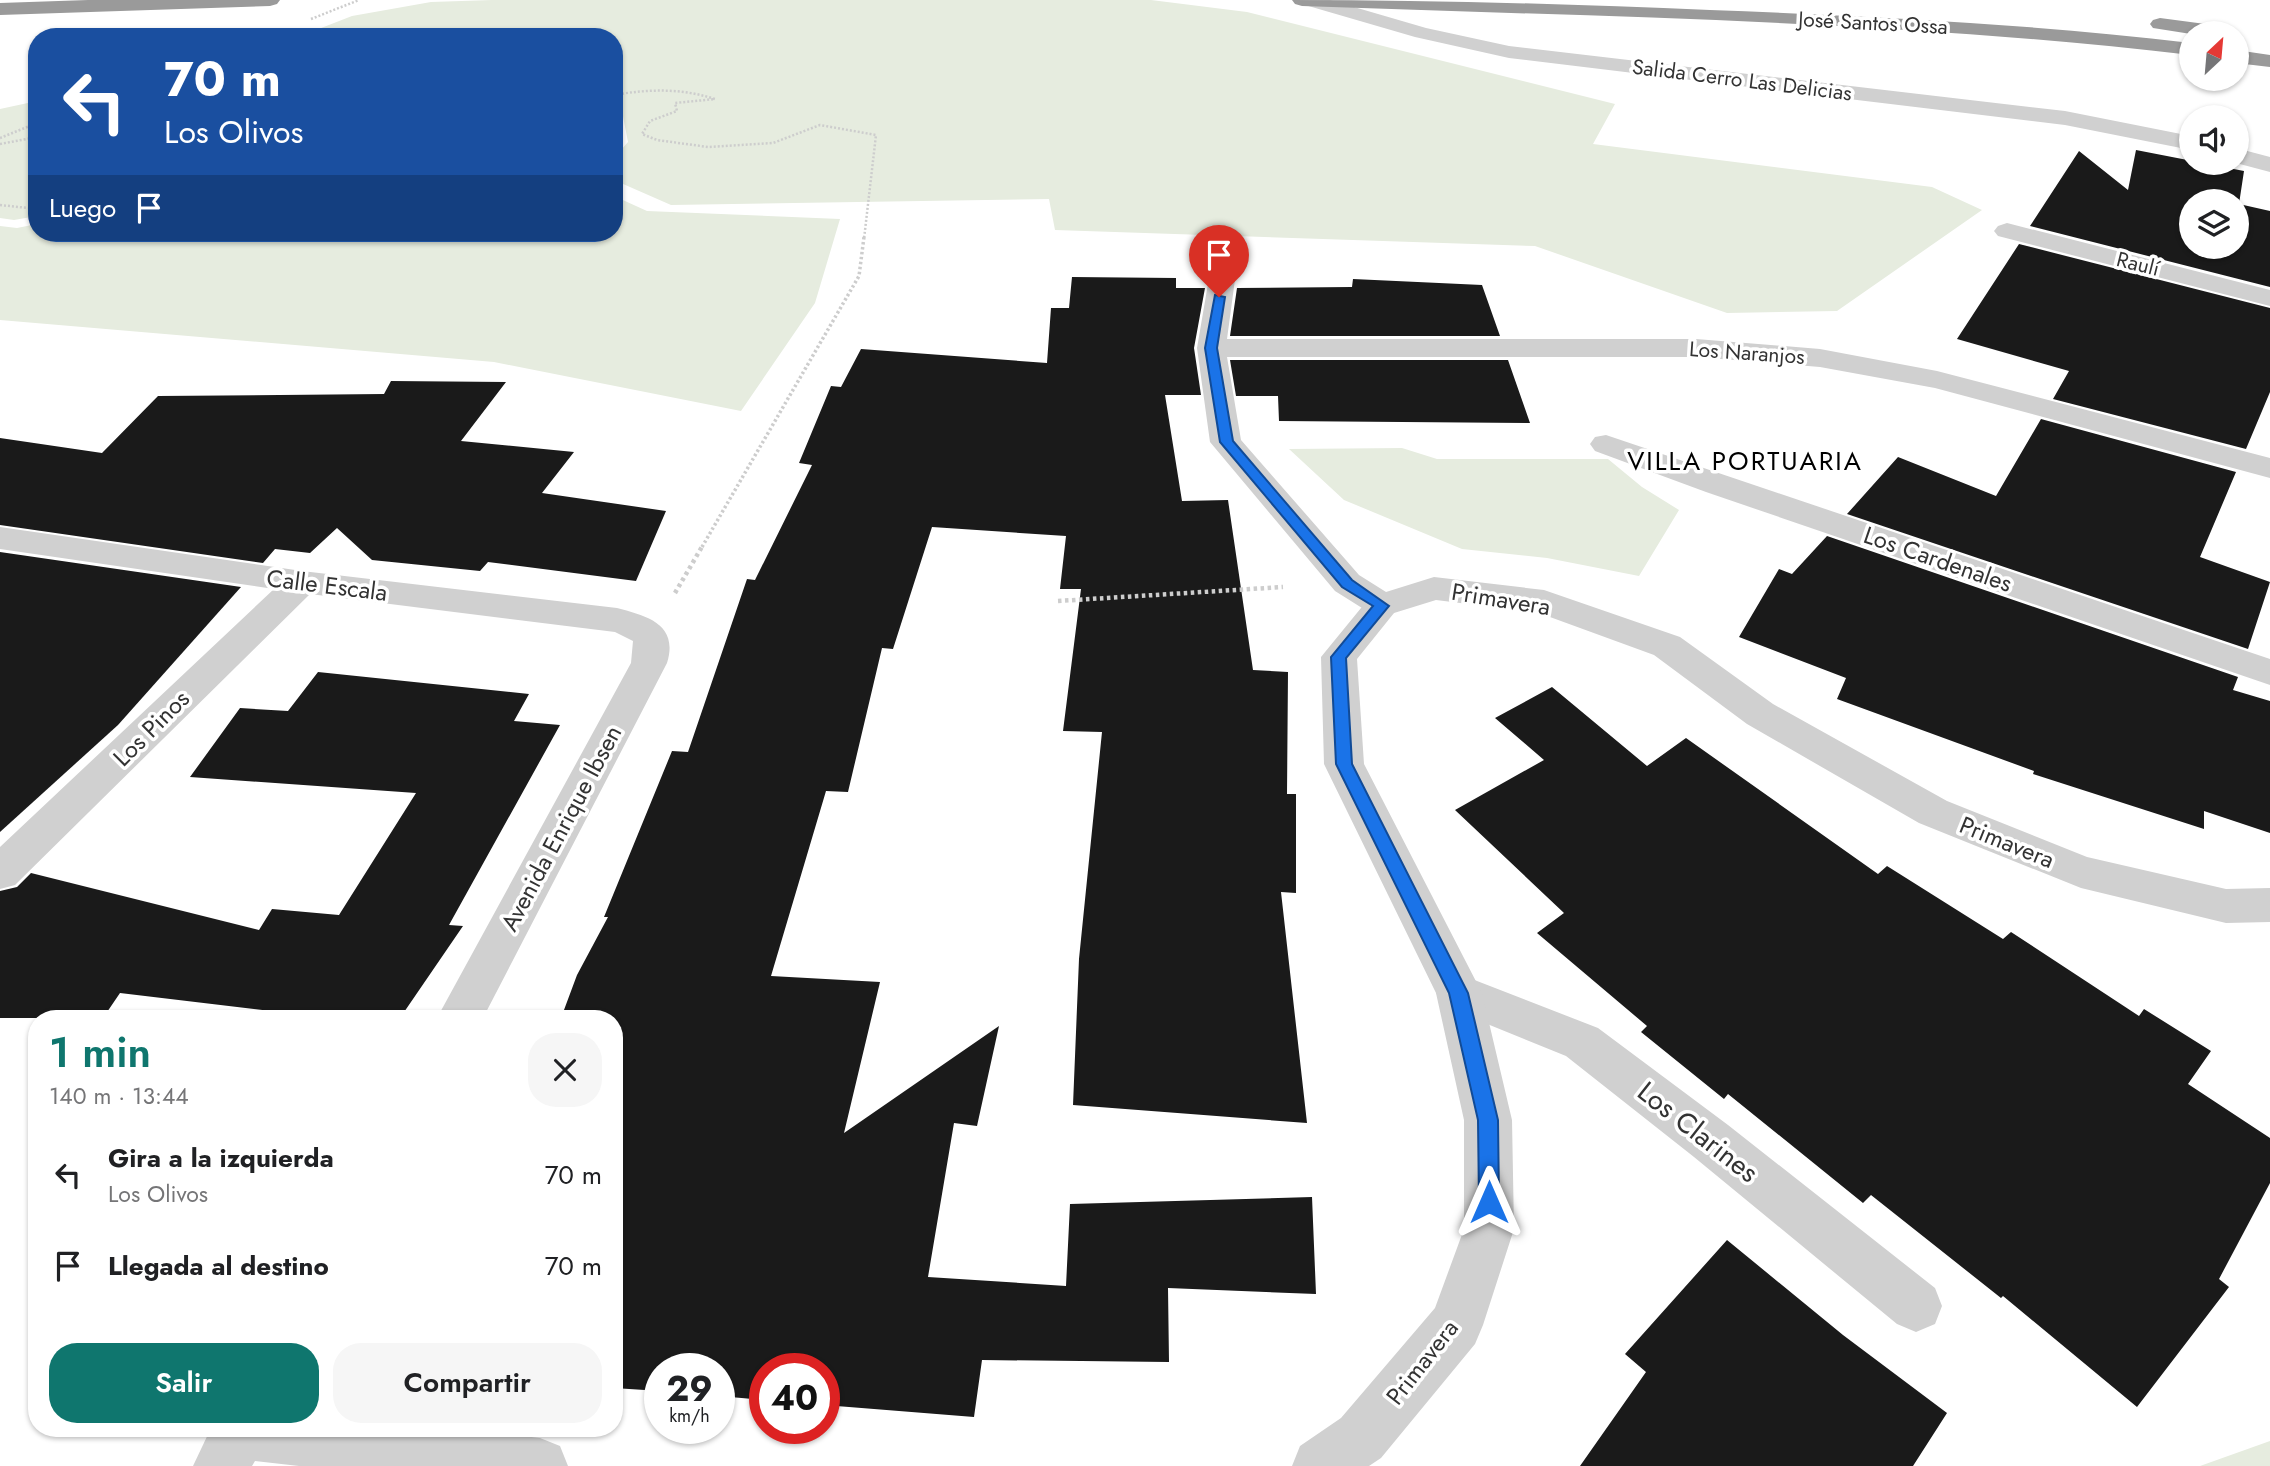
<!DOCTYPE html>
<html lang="es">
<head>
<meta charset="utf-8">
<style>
	:root { --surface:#fff; --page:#f6f6f6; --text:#202124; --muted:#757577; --accent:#0f766e }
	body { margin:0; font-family:Jost,sans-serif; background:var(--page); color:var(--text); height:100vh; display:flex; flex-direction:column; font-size:26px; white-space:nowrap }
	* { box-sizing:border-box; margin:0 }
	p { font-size:23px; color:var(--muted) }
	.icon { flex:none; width:38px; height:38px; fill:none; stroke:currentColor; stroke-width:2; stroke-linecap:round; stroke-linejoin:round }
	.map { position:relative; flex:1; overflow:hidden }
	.side { position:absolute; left:28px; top:1010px; width:595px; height:427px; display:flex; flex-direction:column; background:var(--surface); border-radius:28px; box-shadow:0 2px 5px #0004 }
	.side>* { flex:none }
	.guide { position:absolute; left:28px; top:28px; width:595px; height:214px; border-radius:28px; box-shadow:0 2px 5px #0004; background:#1a4fa0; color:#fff; overflow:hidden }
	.needle { width:46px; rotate:26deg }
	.tools { position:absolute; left:2179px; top:21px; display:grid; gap:14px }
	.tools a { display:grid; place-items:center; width:70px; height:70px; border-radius:50%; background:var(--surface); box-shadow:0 2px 5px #0004; font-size:35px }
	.speed { position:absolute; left:644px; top:1353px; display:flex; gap:14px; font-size:35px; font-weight:700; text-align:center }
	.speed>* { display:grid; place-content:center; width:91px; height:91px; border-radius:50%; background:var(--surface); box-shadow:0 2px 5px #0004; line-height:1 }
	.speed small { font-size:18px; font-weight:400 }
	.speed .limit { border:10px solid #d22; background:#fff; color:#111 }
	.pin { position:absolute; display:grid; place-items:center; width:60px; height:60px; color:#fff; margin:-72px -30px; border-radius:50% 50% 50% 0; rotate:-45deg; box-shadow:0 0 7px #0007 }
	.pin .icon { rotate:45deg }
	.me { position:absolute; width:77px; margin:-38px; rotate:0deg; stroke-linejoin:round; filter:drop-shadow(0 0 5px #0008) }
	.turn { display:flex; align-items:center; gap:24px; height:147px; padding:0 21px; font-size:32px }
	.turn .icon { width:91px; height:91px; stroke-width:2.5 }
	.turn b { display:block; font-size:49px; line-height:60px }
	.then { display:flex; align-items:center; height:66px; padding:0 21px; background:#0003; gap:14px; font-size:26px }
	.round { display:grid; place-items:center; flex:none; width:74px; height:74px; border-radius:28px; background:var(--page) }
	.summary { display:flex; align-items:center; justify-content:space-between; height:119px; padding:0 21px }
	h1 { font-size:42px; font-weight:600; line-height:52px; color:var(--accent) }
	.primary-button { display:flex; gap:14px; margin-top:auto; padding:14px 21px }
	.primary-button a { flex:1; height:80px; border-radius:28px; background:var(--accent); color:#fff; font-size:28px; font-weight:600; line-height:80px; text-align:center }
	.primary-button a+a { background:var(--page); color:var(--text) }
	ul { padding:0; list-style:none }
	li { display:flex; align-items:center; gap:21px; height:91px; padding:0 21px }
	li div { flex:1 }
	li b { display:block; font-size:26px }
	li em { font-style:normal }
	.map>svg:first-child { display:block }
	.green { fill:#e6ecdf }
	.building { fill:#1a1a1a; fill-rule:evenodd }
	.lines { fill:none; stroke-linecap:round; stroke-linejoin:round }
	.path-far2 { stroke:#cdcdcd; stroke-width:2.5; stroke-dasharray:2 2; stroke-linecap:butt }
	.path-far1 { stroke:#cdcdcd; stroke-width:3.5; stroke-dasharray:2.5 2.5; stroke-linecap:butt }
	.path { stroke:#cdcdcd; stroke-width:4.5; stroke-dasharray:3.5 3.5; stroke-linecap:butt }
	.minor { fill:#d0d0d0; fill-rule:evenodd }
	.tertiary { fill:#d0d0d0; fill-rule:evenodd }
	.motorway { fill:#9a9a9a; fill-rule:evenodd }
	.route { fill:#1a73e8; stroke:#114b97; stroke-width:2 }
	.labels { text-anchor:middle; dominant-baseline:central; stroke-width:7; stroke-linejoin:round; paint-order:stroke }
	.far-street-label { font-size:21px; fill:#333; stroke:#fff }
	.street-label { font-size:24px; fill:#333; stroke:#fff }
	.neighbourhood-label { font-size:26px; letter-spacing:2px; fill:#000; stroke:#fff }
	.near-street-label { font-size:28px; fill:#333; stroke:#fff }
</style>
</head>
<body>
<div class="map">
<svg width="2270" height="1466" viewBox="0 0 2270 1466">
	<rect width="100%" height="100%" fill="#fff"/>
	<g class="green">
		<polygon points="492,0 1151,0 1247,12 1615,104 1593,144 1932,187 1982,210 1837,311 1727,313 1535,246 1055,230 1049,199 671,205 614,180 614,158 628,142 622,111 614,112 614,37 298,37 352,16 431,2"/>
		<polygon points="37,101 37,216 14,220 0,218 0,109"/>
		<polygon points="614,196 647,211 840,219 815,303 741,411 494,362 0,320 0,226 17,228 37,224 37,233 614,233"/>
		<polygon points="1402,448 1437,459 1608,459 1642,487 1679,510 1639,576 1547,558 1462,549 1344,500 1289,449"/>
		<polygon points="2270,1441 2270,1466 2200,1466"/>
	</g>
	<g class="building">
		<path d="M2136 150 2244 171 2239 204 2270 211V287L2030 226 2079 151 2128 190ZM2191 201H2236V247H2191Z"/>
		<polygon points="2019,244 2270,308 2270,392 2246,449 2053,399 2069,371 1957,339"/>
		<polygon points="1072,277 1176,278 1176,288 1205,288 1194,348 1201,395 1165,395 1182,501 1228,500 1253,670 1288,672 1287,794 1296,794 1296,893 1281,892 1307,1123 1073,1105 1079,959 1102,732 1063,731 1081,589 1060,589 1066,536 932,527 893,649 882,648 848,792 826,791 771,976 880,982 844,1133 999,1026 977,1126 954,1123 928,1277 1066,1286 1070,1204 1312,1197 1316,1294 1168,1288 1169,1362 982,1360 974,1417 824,1405 824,1368 765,1368 765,1400 719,1396 719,1368 660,1368 660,1391 614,1388 614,1018 561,1018 577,975 608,917 604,917 672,751 688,752 747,579 755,580 812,465 799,463 831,386 841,387 861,349 1047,363 1051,308 1069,308"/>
		<polygon points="1353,279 1482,285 1500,336 1230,336 1237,288 1352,287"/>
		<polygon points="1230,360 1508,360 1530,423 1279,421 1278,396 1236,396"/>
		<polygon points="391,381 506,382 461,441 574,452 542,493 666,511 636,581 488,562 480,571 372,560 337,528 310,553 275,549 263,563 0,525 0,438 102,453 158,396 384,394"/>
		<polygon points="2041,419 2236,472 2200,557 2270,582 2248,649 1847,514 1898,457 1996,496"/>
		<polygon points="1827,536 2238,677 2233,690 2270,701 2270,833 2204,811 2204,829 2033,774 2034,771 1837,699 1846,678 1739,637 1779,569 1792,574"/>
		<polygon points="0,552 241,587 118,725 0,832"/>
		<polygon points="318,672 529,694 514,721 560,725 449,925 463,926 400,1018 329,1018 120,993 103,1018 0,1018 0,891 17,887 31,873 259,930 272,909 339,915 416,793 190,777 240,708 288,711"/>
		<polygon points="1552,687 1647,766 1686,738 1878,874 1887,866 2003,939 2011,932 2139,1016 2144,1009 2211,1051 2188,1084 2270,1138 2270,1183 2219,1279 2229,1287 2137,1407 2003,1296 2001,1298 1871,1195 1863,1203 1728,1094 1724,1099 1641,1032 1647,1026 1537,933 1564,913 1455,810 1544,760 1495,718"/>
		<polygon points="1727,1240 1843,1335 1947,1413 1913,1466 1580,1466 1646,1372 1625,1354"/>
	</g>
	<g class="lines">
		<g class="path-far2">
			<polyline points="311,19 359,0"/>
			<polyline points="508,37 566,32 610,37"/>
			<path d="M614 95C649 89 681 88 715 99L675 103 677 111 650 121 642 134 657 140 708 147 773 143 820 125 876 135 864 239"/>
			<polyline points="0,138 37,123"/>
			<polyline points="0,144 37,137"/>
			<polyline points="0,205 37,209"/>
		</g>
		<polyline class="path-far1" points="702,547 859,276 864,237"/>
		<g class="path">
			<polyline points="675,593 703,545"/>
			<polyline points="1058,601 1283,587"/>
		</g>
		<g class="minor">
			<polygon points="2007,223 2270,290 2270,306 1998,236 1994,231 1998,226"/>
			<polygon points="1223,264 1233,266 1236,272 1227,339 1696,339 1820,349 1937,371 2270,458 2270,478 1935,388 1820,367 1696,357 1227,357 1241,440 1359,575 1394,597 1400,605 1394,613 1382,617 1370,613 1335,591 1210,442 1197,348 1210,272 1213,266"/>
			<polygon points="1606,435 2270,659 2270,685 1706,492 1595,451 1590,444 1595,437"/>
			<path d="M0 527 302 571 617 608C647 616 679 624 667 663L483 1018H437L631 663 633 641 615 632 310 594 15 885 0 889V847L274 589 0 549Z"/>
			<polygon points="1459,974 1598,1028 1728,1125 1935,1288 1942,1306 1935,1324 1916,1332 1897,1324 1694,1157 1566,1056 1443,1006 1436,993 1443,980"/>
		</g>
		<g class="tertiary">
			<polygon points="1330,0 1426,28 1509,46 2065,111 2191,136 2191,150 2065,125 1509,58 1415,37 1305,5 1302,1"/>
			<polygon points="2236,148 2270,157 2270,172 2236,163"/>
			<polygon points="1434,577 1544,590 1680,637 1773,704 1947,801 2087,857 2226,889 2270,888 2270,922 2226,923 2081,888 1919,823 1747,724 1654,655 1539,613 1436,600 1394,613 1357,659 1364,764 1482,993 1512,1120 1514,1229 1483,1325 1475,1344 1381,1458 1369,1466 1292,1466 1300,1446 1341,1418 1435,1308 1464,1229 1464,1120 1436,993 1324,764 1321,657 1370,597"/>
			<polygon points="211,1428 457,1428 540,1438 560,1446 568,1466 299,1466 255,1461 252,1466 193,1466"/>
		</g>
		<g class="motorway">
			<polygon points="88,0 280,0 277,4 270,6 0,15 0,3"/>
			<path d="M1292 0C1432 0 1571 4 1710 10 1871 16 2031 24 2191 43V55C1896 20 1598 17 1302 6L1295 4Z"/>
			<polygon points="2160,18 2228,27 2235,29 2238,33 2236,36 2236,33 2191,34 2153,28 2150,24 2153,20"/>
			<polygon points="2236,50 2270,55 2270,67 2236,63"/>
		</g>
	</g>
	<polygon class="route" points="1215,295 1225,297 1217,348 1233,441 1352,580 1389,606 1346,658 1352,764 1468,993 1498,1120 1499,1202 1496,1209 1489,1212 1482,1209 1479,1202 1478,1120 1449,993 1336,764 1331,657 1373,606 1342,587 1220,442 1205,348"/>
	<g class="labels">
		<g class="far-street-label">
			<text transform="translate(1873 23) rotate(3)">José Santos Ossa</text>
			<text transform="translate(1742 80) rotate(7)">Salida Cerro Las Delicias</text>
			<text transform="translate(2138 264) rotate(14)">Raulí</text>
			<text transform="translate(1747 353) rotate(4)">Los Naranjos</text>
		</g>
		<g class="street-label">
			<text transform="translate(1938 559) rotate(19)">Los Cardenales</text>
			<text transform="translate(327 585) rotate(7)">Calle Escala</text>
			<text transform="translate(1501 599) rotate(9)">Primavera</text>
			<text transform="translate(151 728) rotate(-45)">Los Pinos</text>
			<text transform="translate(561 828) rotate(-62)">Avenida Enrique Ibsen</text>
			<text transform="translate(2007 842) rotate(22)">Primavera</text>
			<text transform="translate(1422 1362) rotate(-52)">Primavera</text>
		</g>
		<g class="neighbourhood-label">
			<text x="1745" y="461">VILLA PORTUARIA</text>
		</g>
		<g class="near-street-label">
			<text transform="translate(1698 1132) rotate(38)">Los Clarines</text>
		</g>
	</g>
</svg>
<div class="tools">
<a><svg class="needle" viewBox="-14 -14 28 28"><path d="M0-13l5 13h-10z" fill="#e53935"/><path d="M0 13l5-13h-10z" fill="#757577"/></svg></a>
<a><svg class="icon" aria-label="sound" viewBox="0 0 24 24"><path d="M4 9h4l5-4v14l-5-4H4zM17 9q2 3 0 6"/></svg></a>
<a><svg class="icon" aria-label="layers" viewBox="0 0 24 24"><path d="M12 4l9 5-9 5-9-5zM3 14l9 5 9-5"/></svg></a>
</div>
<div class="speed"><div>29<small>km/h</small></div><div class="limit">40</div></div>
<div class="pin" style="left:1219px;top:297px;background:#d93025"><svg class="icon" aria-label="arrive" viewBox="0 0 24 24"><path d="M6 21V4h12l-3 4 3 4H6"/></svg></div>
<svg class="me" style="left:1489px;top:1202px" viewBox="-20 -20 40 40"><path d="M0-17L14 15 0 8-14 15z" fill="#1a73e8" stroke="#fff" stroke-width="4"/></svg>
<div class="guide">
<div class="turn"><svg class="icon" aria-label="left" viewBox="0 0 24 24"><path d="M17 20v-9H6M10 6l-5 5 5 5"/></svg><div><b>70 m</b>Los Olivos</div></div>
<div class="then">Luego<svg class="icon" aria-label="arrive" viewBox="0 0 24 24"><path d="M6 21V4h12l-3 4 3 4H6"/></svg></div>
</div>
<section class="side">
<div class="summary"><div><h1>1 min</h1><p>140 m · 13:44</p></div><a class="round"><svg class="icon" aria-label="close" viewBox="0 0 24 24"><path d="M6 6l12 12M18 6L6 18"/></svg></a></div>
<ul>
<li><svg class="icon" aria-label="left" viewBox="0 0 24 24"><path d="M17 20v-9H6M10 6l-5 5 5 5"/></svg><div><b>Gira a la izquierda</b><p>Los Olivos</p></div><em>70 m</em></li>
<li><svg class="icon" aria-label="arrive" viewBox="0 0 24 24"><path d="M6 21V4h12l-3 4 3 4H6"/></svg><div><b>Llegada al destino</b></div><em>70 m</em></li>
</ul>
<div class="primary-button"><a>Salir</a><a>Compartir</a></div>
</section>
</div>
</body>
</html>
